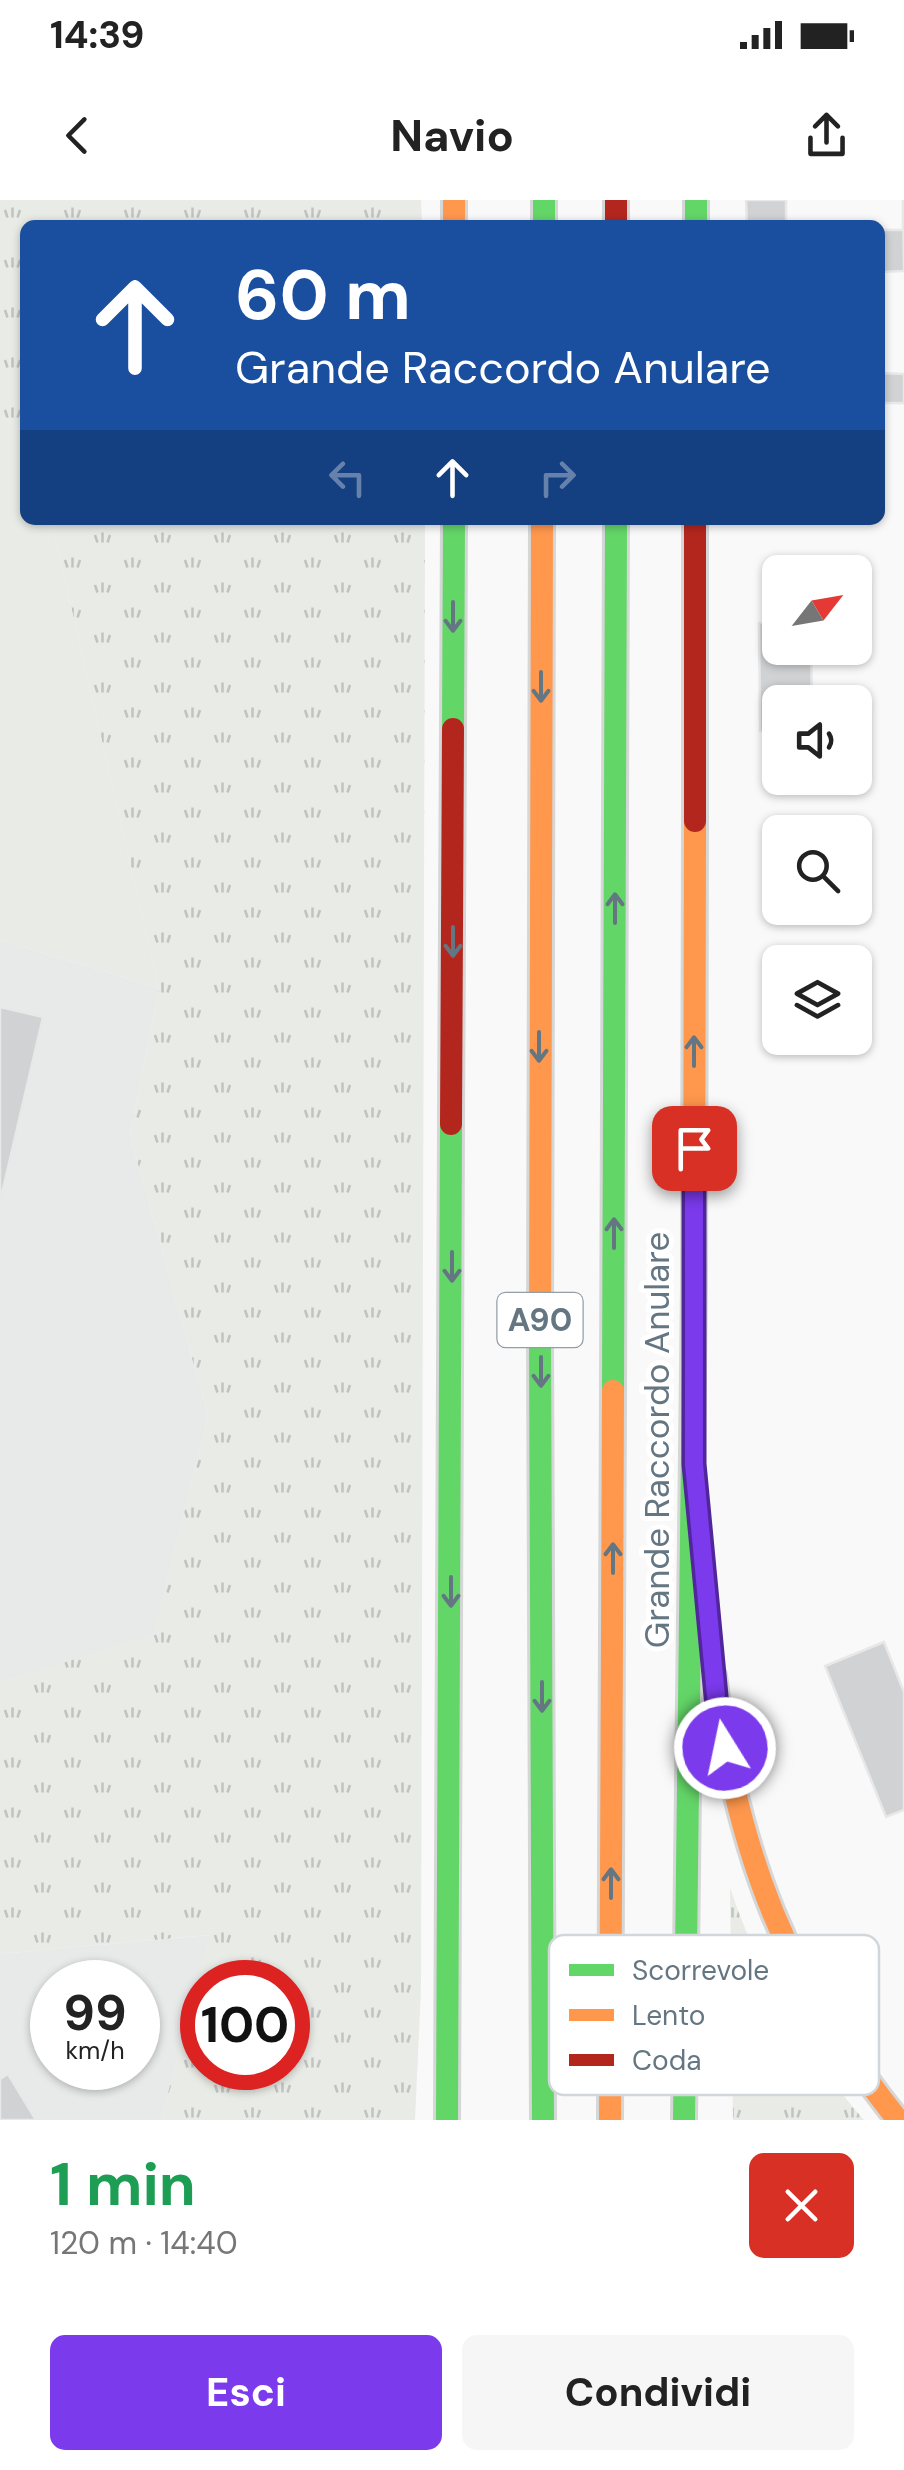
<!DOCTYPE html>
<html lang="it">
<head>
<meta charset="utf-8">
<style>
	:root { --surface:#fff; --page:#f6f6f6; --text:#222; --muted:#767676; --accent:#7c3aed }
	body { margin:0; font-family:"DM Sans",sans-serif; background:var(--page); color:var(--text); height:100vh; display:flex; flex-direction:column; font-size:38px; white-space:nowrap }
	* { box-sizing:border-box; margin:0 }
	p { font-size:32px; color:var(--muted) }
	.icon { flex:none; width:55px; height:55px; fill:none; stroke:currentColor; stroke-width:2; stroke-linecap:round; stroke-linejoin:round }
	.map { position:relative; height:1920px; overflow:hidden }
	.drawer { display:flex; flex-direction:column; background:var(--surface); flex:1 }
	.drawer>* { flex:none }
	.top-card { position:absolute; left:20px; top:20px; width:865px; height:305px; border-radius:15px; box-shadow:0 2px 8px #0004; background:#1a4fa0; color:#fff; overflow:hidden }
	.needle { width:65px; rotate:59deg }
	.tools { position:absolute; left:762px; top:355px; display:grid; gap:20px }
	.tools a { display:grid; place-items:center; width:110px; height:110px; border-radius:15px; background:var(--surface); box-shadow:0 2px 8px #0004; font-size:50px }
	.speed { position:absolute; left:30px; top:1760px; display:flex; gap:20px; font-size:50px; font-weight:700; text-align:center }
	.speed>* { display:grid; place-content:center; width:130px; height:130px; border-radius:50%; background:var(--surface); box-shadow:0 2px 8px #0004; line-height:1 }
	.speed small { font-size:25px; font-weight:400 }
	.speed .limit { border:15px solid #d22; background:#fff; color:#111 }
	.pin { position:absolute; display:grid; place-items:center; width:85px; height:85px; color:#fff; margin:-42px; border-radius:20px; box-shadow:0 5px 15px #0006 }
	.me { position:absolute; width:110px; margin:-55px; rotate:350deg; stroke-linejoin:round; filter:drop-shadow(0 0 8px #0008) }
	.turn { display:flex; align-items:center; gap:35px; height:210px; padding:0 50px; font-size:45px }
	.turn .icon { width:130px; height:130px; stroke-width:2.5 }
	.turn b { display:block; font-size:70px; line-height:85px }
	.lanes { display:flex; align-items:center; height:95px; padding:0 50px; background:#0003; justify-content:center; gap:50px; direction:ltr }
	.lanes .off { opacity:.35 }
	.round { display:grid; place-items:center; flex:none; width:105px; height:105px; border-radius:15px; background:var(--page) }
	.head { display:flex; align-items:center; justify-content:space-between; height:170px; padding:0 50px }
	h1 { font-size:60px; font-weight:700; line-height:75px; color:#1e9e55 }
	.action { display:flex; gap:20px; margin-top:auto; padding:20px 50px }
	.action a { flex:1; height:115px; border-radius:15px; background:var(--accent); color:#fff; font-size:40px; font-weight:700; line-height:115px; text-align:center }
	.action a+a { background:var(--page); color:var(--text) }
	.status { display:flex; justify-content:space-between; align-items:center; height:70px; padding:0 50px; background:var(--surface); direction:ltr }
	.status svg { height:28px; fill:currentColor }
	header { display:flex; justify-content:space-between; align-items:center; height:130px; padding:0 50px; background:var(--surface); font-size:45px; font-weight:700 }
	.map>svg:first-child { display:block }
	.built { fill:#e8e9e9; fill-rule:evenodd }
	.grass { fill:url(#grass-tufts); fill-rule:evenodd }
	.park { fill:#e8ebe6 }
	.building { fill:#d0d2d3; stroke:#e8e8e8; stroke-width:2.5 }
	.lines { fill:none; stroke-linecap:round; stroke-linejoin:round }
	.fast-casing { stroke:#d5d6d6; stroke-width:28 }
	.slow-casing { stroke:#d5d6d6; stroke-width:28 }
	.jam-casing { stroke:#d5d6d6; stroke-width:28 }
	.fast { stroke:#63d668; stroke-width:22 }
	.slow { stroke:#ff974d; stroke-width:22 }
	.jam { stroke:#b3261e; stroke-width:22 }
	.oneway { stroke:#657683 }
	.route-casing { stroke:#51269a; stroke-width:25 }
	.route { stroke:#7c3aed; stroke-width:18 }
	.labels { text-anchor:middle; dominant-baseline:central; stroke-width:10; stroke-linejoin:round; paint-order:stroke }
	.shield { fill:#fff; stroke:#939fa8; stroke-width:2.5 }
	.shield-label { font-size:32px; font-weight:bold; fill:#657683 }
	.street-label { font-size:35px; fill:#657683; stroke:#fff }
	.key { fill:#fff; stroke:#d1d6da; stroke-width:2.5 }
	.key-label { font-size:28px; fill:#657683 }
</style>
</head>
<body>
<div class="status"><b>14:39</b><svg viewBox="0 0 49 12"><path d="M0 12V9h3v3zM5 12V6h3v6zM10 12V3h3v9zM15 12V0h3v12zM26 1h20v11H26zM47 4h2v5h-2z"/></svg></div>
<header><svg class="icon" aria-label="back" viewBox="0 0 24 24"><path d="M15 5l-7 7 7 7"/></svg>Navio<svg class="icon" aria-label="share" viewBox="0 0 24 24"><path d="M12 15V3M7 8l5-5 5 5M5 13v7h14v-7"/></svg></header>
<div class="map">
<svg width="904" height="1920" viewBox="0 0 904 1920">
	<defs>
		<pattern id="grass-tufts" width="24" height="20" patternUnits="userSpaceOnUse" patternTransform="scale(2.5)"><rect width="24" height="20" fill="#e8ebe6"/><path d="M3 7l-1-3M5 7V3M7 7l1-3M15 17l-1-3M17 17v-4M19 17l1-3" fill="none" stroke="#c0c3c0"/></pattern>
	</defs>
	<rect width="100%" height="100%" fill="#f9f9f9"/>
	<g class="built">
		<polygon points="0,740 159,788 130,935 208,1216 154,1435 0,1483"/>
		<path d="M210 1735 161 1920H0V1754ZM52 1782H138V1868H52Z"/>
	</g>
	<g class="grass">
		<polygon points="0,0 421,0 422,25 25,25 25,232 0,216"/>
		<path d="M51 320H425L421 1789 415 1920H161L209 1735 0 1754V1483L154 1434 208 1216 130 935 159 788ZM202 1782H288V1868H202Z"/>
		<path d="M730 1688C758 1772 806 1853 864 1920H733Z"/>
	</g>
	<polygon class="park" points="0,216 25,232 25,320 51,320 159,788 0,740"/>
	<g class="building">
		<polygon points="746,0 786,0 786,25 747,25"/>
		<polygon points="903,0 904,71 880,72 880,30 903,30"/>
		<polygon points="880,173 904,174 904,203 880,203"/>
		<polygon points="759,423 780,423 780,448 811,448 812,502 780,502 780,531 760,531"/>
		<polygon points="0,807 43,817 0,1002"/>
		<polygon points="884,1442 904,1492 904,1610 886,1617 825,1466"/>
		<polygon points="8,1874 36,1920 0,1920 0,1879"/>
	</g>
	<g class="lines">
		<defs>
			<g id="fast">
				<polyline points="544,0 544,25"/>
				<polyline points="696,0 696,25"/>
				<polyline points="453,529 454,320"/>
				<polyline points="540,1136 543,1920"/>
				<polyline points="613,1191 616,320"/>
				<polyline points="447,1920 451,924"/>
				<polyline points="684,1920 694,1087"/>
			</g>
			<g id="slow">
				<polyline points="454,0 454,25"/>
				<polyline points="694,1087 695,621"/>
				<polyline points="540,1136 542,320"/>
				<path d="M714 1476C737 1652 786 1781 898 1920"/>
				<polyline points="610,1920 613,1191"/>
			</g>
			<g id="jam">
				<polyline points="616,0 616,25"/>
				<polyline points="695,621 695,320"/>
				<polyline points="451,924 453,529"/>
			</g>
		</defs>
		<use href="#fast" class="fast-casing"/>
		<use href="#slow" class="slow-casing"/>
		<use href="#jam" class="jam-casing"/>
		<use href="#fast" class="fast"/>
		<use href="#slow" class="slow"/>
		<use href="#jam" class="jam"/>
	</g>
	<defs><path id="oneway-shaft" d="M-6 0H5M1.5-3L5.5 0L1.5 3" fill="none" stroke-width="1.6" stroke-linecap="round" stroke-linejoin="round" transform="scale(2.5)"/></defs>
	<g class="oneway">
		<use href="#oneway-shaft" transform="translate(453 417) rotate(90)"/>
		<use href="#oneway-shaft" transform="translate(541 487) rotate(90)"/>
		<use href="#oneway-shaft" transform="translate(615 708) rotate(-90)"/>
		<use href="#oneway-shaft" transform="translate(453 742) rotate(90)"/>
		<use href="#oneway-shaft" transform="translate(539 847) rotate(90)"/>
		<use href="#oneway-shaft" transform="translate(694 851) rotate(-90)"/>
		<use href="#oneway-shaft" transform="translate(614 1033) rotate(-90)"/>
		<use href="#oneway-shaft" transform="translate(452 1067) rotate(90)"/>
		<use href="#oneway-shaft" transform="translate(541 1172) rotate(90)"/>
		<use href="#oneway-shaft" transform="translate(613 1358) rotate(-90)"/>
		<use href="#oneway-shaft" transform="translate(451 1392) rotate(90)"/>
		<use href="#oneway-shaft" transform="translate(542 1497) rotate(90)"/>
		<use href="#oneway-shaft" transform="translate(611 1683) rotate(-90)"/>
	</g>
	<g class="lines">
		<defs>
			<polyline id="route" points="694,948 694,1264 718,1517 725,1548"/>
		</defs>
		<use href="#route" class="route-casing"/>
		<use href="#route" class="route"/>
	</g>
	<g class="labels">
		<rect class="shield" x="497.5" y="1093" width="85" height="54" rx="8"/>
		<g class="shield-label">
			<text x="540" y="1120">A90</text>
		</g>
		<g class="street-label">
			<text transform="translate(657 1240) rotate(-90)">Grande Raccordo Anulare</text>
		</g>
	</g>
	<rect x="549" y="1735" width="330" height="160" rx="15" class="key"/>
	<rect x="569" y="1764" width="45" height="12" fill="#63d668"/>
	<rect x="569" y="1809" width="45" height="12" fill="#ff974d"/>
	<rect x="569" y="1854" width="45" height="12" fill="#b3261e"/>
	<g class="key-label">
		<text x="632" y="1780">Scorrevole</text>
		<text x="632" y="1825">Lento</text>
		<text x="632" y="1870">Coda</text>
	</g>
</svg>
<div class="tools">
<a><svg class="needle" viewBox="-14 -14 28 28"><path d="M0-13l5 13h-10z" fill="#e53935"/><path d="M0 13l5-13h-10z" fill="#767676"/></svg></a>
<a><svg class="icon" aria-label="sound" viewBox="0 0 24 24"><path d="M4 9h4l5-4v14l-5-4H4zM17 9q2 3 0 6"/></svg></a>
<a><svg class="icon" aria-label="search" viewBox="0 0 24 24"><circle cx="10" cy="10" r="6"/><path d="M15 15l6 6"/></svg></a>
<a><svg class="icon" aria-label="layers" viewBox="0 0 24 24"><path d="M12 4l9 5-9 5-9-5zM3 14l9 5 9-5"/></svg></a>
</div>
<div class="speed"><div>99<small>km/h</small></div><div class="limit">100</div></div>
<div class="pin" style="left:694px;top:948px;background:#d93025"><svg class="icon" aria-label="arrive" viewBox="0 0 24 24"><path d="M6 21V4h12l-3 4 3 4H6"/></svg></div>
<svg class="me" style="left:725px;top:1548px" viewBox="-20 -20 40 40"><circle r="17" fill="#7c3aed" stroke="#fff" stroke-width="3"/><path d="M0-11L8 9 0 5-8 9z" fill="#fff"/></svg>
<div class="top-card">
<div class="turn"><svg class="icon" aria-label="ahead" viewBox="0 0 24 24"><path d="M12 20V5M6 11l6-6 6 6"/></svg><div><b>60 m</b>Grande Raccordo Anulare</div></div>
<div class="lanes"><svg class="icon off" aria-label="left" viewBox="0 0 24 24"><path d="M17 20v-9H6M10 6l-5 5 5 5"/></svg><svg class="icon" aria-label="ahead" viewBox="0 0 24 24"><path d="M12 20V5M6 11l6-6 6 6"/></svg><svg class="icon off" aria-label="right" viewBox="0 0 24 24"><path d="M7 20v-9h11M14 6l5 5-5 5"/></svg></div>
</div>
</div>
<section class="drawer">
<div class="head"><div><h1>1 min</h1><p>120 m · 14:40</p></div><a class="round" style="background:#d93025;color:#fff"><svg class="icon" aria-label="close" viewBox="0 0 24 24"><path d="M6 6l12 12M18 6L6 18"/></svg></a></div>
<div class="action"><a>Esci</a><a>Condividi</a></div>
</section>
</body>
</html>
